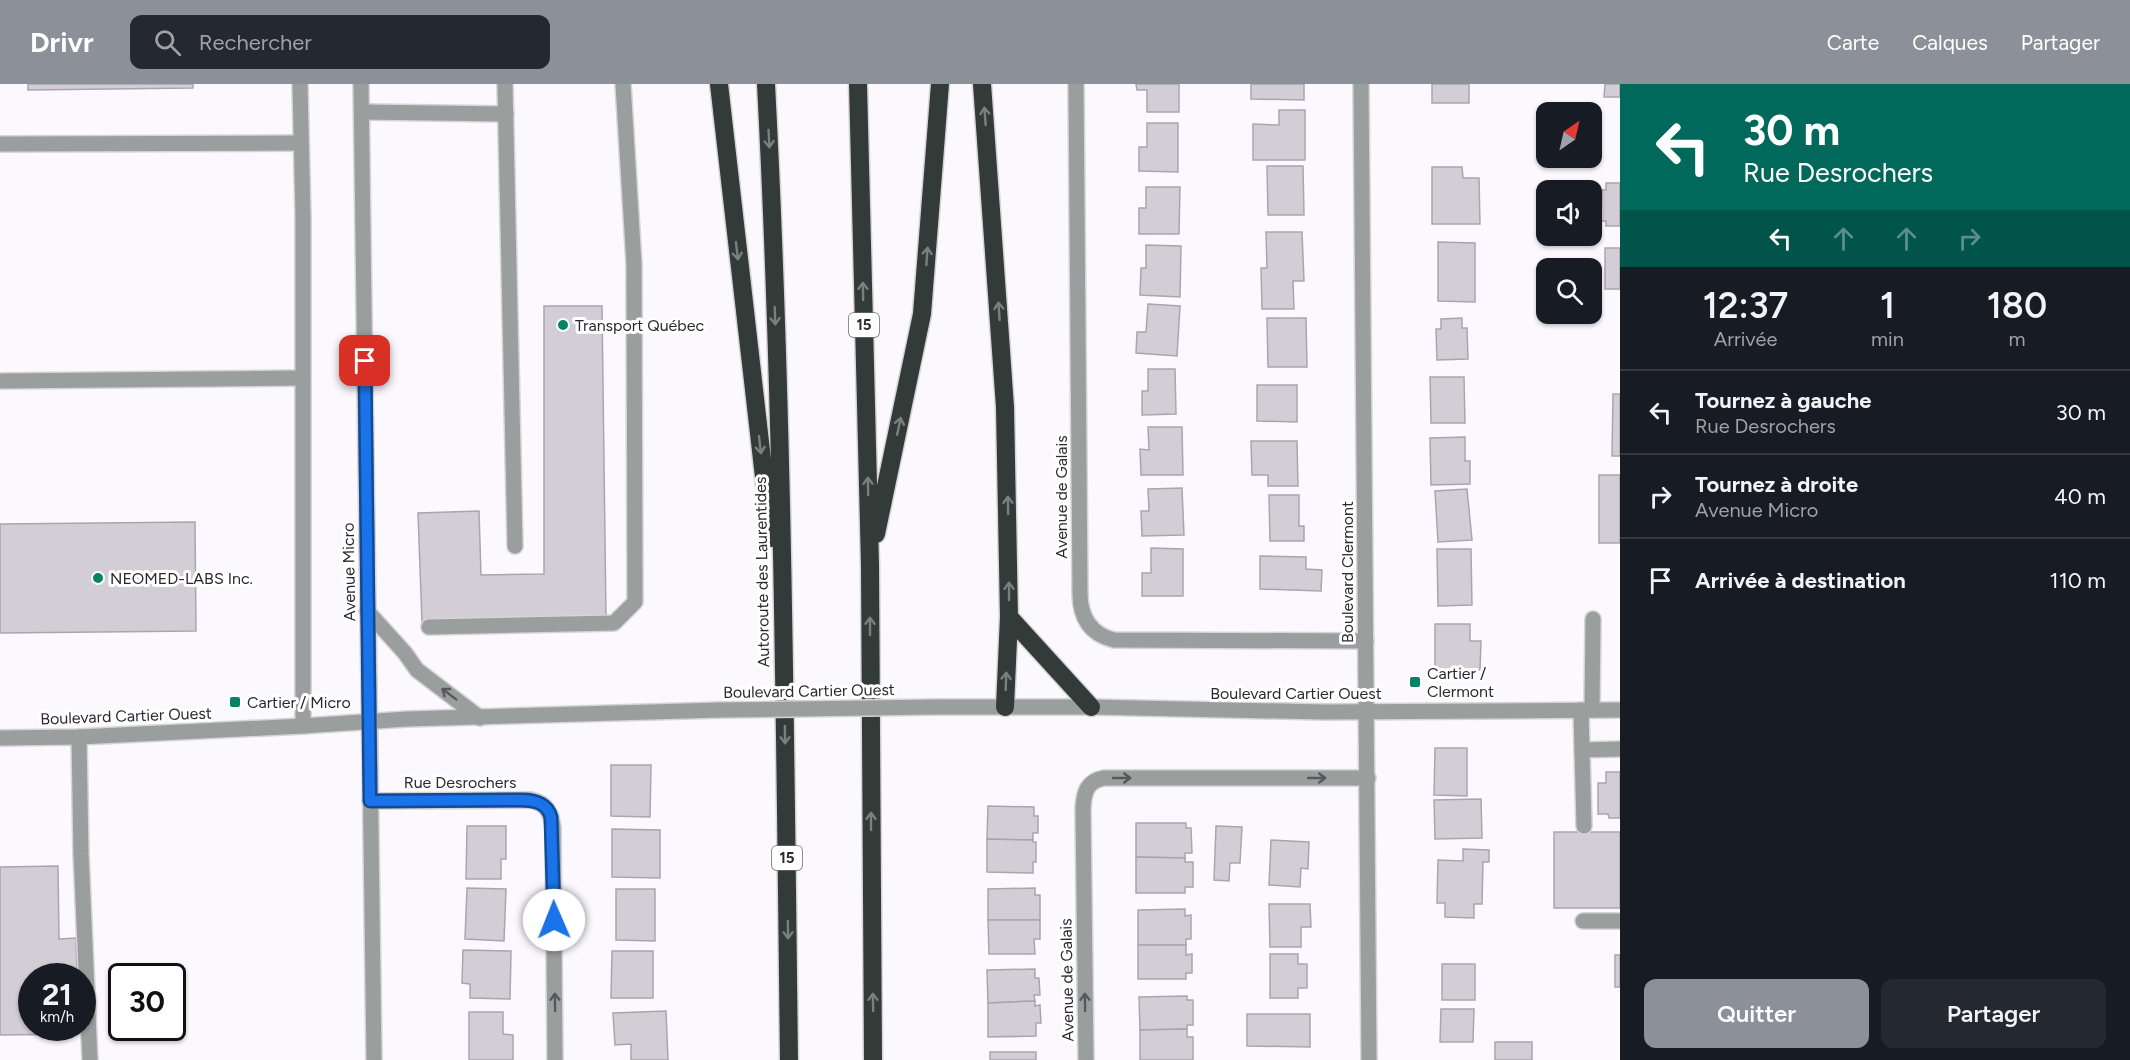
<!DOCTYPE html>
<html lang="fr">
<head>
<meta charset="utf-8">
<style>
	:root { --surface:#171b24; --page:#242831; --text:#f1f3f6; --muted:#9ea1a6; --line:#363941; --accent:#8c9099 }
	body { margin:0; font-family:Figtree,sans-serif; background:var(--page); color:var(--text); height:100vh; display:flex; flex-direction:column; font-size:22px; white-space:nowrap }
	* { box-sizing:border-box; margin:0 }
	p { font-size:20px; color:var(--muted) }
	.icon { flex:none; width:33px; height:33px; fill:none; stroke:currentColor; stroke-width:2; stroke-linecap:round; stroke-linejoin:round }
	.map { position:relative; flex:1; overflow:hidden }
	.sheet { display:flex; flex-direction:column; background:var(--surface); width:510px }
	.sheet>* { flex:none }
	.guide { background:#00695c; color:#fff; overflow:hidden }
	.needle { width:39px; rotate:34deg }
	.buttons { position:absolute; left:1536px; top:18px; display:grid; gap:12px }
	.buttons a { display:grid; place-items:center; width:66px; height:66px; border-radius:12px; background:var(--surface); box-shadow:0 2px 4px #0004; font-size:30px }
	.speed { position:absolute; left:18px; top:879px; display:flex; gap:12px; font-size:30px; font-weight:700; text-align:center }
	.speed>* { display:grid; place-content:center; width:78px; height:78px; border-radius:50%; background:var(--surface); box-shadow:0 2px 4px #0004; line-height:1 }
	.speed small { font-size:15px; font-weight:400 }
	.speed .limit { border:3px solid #111; border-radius:9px; background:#fff; color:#111 }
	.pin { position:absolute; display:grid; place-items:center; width:51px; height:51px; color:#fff; margin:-26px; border-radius:12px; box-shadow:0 3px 9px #0006 }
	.me { position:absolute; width:66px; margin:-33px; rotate:359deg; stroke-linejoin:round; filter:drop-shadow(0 0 4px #0008) }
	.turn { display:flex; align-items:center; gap:21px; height:126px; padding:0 24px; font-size:27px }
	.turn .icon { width:78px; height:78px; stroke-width:2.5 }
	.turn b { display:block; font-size:42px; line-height:51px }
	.lanes { display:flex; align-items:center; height:57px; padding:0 24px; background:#0003; justify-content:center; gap:30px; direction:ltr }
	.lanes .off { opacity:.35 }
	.eta { display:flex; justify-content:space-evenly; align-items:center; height:102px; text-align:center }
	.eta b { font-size:36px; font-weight:600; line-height:42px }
	.button { display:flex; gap:12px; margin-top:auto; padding:12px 24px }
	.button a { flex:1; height:69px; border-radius:12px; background:var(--accent); color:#fff; font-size:24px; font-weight:600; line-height:69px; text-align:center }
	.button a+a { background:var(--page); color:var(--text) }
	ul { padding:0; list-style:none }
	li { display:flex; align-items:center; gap:18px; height:84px; padding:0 24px; border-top:2px solid var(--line) }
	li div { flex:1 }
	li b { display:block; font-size:22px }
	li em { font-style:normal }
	header { display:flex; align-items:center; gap:36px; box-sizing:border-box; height:84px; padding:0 30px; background:var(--accent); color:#fff }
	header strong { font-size:28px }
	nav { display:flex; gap:33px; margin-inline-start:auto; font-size:21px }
	.search { width:420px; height:54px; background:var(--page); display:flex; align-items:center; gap:15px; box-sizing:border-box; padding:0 21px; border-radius:12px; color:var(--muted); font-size:22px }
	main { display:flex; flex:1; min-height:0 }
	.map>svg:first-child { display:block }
	.building { fill:#d3ced6; stroke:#aaa5ad; stroke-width:1.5 }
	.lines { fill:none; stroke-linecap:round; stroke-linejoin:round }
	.minor-casing { stroke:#d6d4d8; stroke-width:18 }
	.highway-casing { stroke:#d6d4d8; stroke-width:21 }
	.minor { stroke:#9a9f9d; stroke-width:15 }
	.highway { stroke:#333b38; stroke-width:18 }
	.minor-bridge-casing { stroke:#d6d4d8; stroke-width:18; stroke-linecap:butt }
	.minor-bridge { stroke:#9a9f9d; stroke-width:15 }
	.oneway { stroke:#7a807e }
	.oneway2 { stroke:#575859 }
	.route-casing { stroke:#114b97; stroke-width:15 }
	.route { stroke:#1a73e8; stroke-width:10 }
	.poi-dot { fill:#068364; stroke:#fff; stroke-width:2 }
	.labels { text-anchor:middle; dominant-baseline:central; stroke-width:6; stroke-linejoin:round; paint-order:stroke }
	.shield { fill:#fff; stroke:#6b696b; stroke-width:1.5 }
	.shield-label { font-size:15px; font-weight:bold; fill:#2b292c }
	.poi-label { font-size:16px; fill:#2b292c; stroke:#fff; text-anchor:start }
	.street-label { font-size:16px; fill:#2b292c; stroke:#fff }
</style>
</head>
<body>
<header>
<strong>Drivr</strong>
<div class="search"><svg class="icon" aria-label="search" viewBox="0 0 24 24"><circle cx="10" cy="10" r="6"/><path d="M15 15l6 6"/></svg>Rechercher</div>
<nav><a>Carte</a><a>Calques</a><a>Partager</a></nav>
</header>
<main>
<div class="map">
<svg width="1620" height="976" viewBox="0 0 1620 976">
	<rect width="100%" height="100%" fill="#fcf9fe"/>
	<g class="building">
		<polygon points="28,0 193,0 193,4 28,6"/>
		<polygon points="1136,0 1179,0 1179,28 1147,28 1147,6 1137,6"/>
		<polygon points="1251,0 1304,0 1304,16 1251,15"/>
		<rect x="1432" y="0" width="37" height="19"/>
		<polygon points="1605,0 1620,0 1620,13 1604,13"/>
		<polygon points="1279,26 1305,26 1305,76 1253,76 1253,40 1279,41"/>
		<polygon points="1147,39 1178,39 1178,88 1139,87 1139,63 1147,63"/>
		<polygon points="1267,82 1303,82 1304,131 1268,131"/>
		<polygon points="1432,83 1462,83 1463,94 1479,94 1480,140 1432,140"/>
		<polygon points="1606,99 1620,99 1620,142 1606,142 1606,137 1601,137 1602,106 1606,106"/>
		<polygon points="1146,103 1180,103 1179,150 1139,150 1139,124 1146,124"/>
		<polygon points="1266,148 1302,148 1304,197 1293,197 1294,225 1262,225 1261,184 1267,184"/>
		<polygon points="1438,158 1475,159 1475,218 1438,217"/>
		<polygon points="1146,161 1181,162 1180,213 1140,211 1141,184 1146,184"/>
		<rect x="1605" y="164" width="15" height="41"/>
		<polygon points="1148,220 1180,222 1177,272 1136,269 1137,248 1146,248"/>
		<polygon points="544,222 602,222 606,534 422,538 418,429 479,427 481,491 544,490"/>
		<polygon points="1267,234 1306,234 1307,283 1268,283"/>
		<polygon points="1462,234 1462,244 1467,244 1468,275 1437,276 1436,245 1441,245 1441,235"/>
		<polygon points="1148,285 1175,285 1176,330 1142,331 1142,307 1148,307"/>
		<polygon points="1430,293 1464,293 1465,339 1431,339"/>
		<polygon points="1257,301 1297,301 1297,338 1257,337"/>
		<polygon points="1613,310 1620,310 1620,372 1612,372"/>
		<polygon points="1148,343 1182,343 1183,391 1141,391 1140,365 1149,366"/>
		<polygon points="1465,353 1465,377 1470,377 1470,400 1431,401 1430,354"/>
		<polygon points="1251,357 1297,357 1298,402 1268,402 1268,391 1252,391"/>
		<rect x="1599" y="391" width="21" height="68"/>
		<polygon points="1182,404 1184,451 1142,452 1141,427 1149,427 1148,405"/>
		<polygon points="1467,405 1472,456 1438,458 1435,407"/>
		<polygon points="1269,411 1299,411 1299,442 1304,442 1304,457 1270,457"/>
		<polygon points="195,438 196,547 0,549 0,440"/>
		<polygon points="1151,464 1183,465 1183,512 1142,512 1142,489 1151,489"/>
		<polygon points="1437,465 1471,465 1472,521 1438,522"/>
		<polygon points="1260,472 1306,473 1306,485 1322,486 1321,507 1260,505"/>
		<polygon points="1435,540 1470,540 1470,557 1481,557 1480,586 1435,585"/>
		<polygon points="1435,664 1467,664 1467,712 1434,711"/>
		<polygon points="611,681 651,681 650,733 611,732"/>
		<polygon points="1606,688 1620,688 1620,734 1609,734 1608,730 1598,730 1598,699 1606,699"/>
		<polygon points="1481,715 1482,754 1435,755 1434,716"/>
		<polygon points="988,722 1034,723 1034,732 1038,732 1038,749 1033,749 1033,756 987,755"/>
		<polygon points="1136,739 1186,739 1186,744 1191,744 1192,769 1185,769 1185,774 1136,773"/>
		<polygon points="467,742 506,742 506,775 501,775 501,795 466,795"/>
		<polygon points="1216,742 1242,743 1240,779 1230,779 1229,797 1214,796"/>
		<polygon points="612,745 660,746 660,794 612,793"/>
		<rect x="1554" y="748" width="66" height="76"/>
		<polygon points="987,755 1033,756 1033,758 1036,758 1036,778 1033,778 1033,789 987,788"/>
		<polygon points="1271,756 1309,758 1308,785 1301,784 1300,803 1269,801"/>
		<polygon points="1463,765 1489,766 1489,778 1483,778 1482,820 1474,820 1474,834 1445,833 1445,819 1437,819 1438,776 1463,777"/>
		<polygon points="1136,773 1185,774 1185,778 1193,778 1193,803 1185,803 1185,809 1136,809"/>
		<polygon points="58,782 59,855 76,854 77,892 32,892 32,944 78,944 78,950 0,951 0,783"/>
		<polygon points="467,804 506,805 504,857 465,855"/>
		<polygon points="1035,804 1035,811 1040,811 1040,836 988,836 988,805"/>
		<polygon points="616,805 655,805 655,857 616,856"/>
		<polygon points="1269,820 1310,820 1311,843 1301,843 1301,863 1270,863"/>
		<polygon points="1185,825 1185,832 1191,831 1191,855 1186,855 1186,861 1138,861 1138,826"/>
		<polygon points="988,836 1040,836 1040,855 1034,855 1035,870 989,870"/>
		<polygon points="1138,861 1186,861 1186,871 1192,870 1192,889 1186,889 1186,895 1138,895"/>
		<polygon points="463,866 511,867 510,915 470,914 470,900 462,899"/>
		<polygon points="612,867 653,867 653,914 611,914"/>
		<polygon points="1270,870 1298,870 1298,880 1307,880 1307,904 1298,904 1298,914 1270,914"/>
		<rect x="1615" y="871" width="5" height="32"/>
		<rect x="1442" y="880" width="33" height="36"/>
		<polygon points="1035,885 1035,894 1039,894 1040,911 1034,911 1035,917 988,919 987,886"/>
		<polygon points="1187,912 1187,916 1193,916 1193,941 1187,941 1187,945 1140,946 1139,913"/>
		<polygon points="1035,917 1035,922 1040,921 1041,939 1036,939 1036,952 988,953 988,919"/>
		<polygon points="1441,925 1474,925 1473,958 1440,958"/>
		<polygon points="666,927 668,976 631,976 631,960 615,961 613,929"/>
		<polygon points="469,928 503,928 503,950 513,951 513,976 469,976"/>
		<polygon points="1247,930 1310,930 1310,963 1247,962"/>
		<polygon points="1187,945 1187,953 1193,953 1193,976 1140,976 1140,946"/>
		<rect x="1495" y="958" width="37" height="18"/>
		<rect x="990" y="968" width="46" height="8"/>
	</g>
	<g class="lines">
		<defs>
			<g id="minor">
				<polyline points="300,0 303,133 303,642"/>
				<polyline points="361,0 374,976"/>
				<polyline points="505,0 515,462"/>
				<path d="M1076 0 1080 509C1080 532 1089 550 1114 556L1366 557"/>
				<polyline points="1361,0 1369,976"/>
				<polyline points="362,28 506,30"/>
				<polyline points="0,60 301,59"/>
				<polyline points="0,297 303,294"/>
				<polyline points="367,527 405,569 417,586 480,634"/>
				<polyline points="429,543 614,539 635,518 634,180 623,0"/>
				<polyline points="936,623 1091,623 1324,628 1620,626"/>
				<polyline points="1581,626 1584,742"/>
				<polyline points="1592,626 1593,535"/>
				<polyline points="79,653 81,770 90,976"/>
				<polyline points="0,654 79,653 303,642 407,635 720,626"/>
				<polyline points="1582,666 1620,665"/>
				<path d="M370 717 531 716C546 719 551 728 553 743L555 976"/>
				<polyline points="1583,837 1620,837"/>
				<path d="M1086 976 1083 724C1084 708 1087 697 1104 694H1368"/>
			</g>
			<g id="highway">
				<polyline points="719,0 771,454"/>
				<path d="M766 0C783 325 785 651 789 976"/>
				<polyline points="858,0 870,481 873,976"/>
				<polyline points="982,0 1005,323 1009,533 1005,623"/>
				<polyline points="876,450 922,230 940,0"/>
				<polyline points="1009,533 1091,623"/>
			</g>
		</defs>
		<use href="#minor" class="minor-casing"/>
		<use href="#highway" class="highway-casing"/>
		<use href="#minor" class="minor"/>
		<use href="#highway" class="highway"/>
		<defs>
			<polyline id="minor-bridge" points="720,626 936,623"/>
		</defs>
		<use href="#minor-bridge" class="minor-bridge-casing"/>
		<use href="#minor-bridge" class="minor-bridge"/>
	</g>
	<defs><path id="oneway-shaft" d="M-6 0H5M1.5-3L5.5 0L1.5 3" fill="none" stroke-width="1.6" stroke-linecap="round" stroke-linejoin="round" transform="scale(1.5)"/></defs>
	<g class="oneway">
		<use href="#oneway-shaft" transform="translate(985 32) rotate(-94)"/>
		<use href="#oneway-shaft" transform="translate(769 55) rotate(87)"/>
		<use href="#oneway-shaft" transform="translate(737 167) rotate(83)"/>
		<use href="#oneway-shaft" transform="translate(927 172) rotate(-86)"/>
		<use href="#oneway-shaft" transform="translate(863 207) rotate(-91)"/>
		<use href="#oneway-shaft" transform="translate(999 227) rotate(-94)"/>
		<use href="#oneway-shaft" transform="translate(775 232) rotate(88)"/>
		<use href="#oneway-shaft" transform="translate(899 342) rotate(-78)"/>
		<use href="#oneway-shaft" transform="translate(760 361) rotate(83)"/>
		<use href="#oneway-shaft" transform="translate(868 402) rotate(-91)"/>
		<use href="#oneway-shaft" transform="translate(1008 421) rotate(-91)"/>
		<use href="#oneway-shaft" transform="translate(1009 507) rotate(-90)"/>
		<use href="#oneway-shaft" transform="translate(870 542) rotate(-90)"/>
		<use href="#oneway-shaft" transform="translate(1006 597) rotate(-88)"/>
		<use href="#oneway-shaft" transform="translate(785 651) rotate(89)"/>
		<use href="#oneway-shaft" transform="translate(871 737) rotate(-90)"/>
		<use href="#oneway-shaft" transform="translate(788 846) rotate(89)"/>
		<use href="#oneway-shaft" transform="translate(873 918) rotate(-91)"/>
	</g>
	<g class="oneway2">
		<use href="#oneway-shaft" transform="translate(449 610) rotate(-143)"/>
		<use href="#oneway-shaft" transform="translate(1122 694)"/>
		<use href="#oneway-shaft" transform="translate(1317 694)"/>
		<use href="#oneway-shaft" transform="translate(555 918) rotate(-91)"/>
		<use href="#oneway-shaft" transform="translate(1085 918) rotate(-91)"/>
	</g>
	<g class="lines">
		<defs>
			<path id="route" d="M365 277 370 717 521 716C535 716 547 719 551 733L554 836"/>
		</defs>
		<use href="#route" class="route-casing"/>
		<use href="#route" class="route"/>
	</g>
	<g class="poi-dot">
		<circle cx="563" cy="241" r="6"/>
		<circle cx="98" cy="494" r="6"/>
		<rect x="1409" y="592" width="12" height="12" rx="3"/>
		<rect x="229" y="612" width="12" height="12" rx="3"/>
	</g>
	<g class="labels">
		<g class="shield">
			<rect x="849" y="229" width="30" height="24" rx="4.5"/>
			<rect x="772" y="762" width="30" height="24" rx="4.5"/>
		</g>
		<g class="shield-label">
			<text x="864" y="241">15</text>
			<text x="787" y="774">15</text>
		</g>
		<g class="poi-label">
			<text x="575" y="241">Transport Québec</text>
			<text x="110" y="494">NEOMED-LABS Inc.</text>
			<text x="1427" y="589">Cartier /<tspan x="1427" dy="18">Clermont</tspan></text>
			<text x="247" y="618">Cartier / Micro</text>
		</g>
		<g class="street-label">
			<text transform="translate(1061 413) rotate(-90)">Avenue de Galais</text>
			<text transform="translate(349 488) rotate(-91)">Avenue Micro</text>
			<text transform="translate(762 488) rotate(-91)">Autoroute des Laurentides</text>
			<text transform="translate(1347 488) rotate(-90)">Boulevard Clermont</text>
			<text transform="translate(809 607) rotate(-1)">Boulevard Cartier Ouest</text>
			<text x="1296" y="609">Boulevard Cartier Ouest</text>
			<text transform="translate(126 632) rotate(-2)">Boulevard Cartier Ouest</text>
			<text x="460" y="698">Rue Desrochers</text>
			<text transform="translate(1067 896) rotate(-91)">Avenue de Galais</text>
		</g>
	</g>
</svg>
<div class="buttons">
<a><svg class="needle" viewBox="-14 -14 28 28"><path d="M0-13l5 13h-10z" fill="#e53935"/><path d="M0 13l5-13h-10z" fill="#9ea1a6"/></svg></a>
<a><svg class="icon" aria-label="sound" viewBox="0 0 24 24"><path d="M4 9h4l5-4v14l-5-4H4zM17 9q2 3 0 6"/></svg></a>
<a><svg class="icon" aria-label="search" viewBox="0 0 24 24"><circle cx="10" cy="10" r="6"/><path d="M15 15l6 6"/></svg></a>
</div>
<div class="speed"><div>21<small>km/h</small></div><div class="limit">30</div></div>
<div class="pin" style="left:365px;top:277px;background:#d93025"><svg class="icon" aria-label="arrive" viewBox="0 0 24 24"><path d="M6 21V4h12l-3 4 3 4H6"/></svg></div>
<svg class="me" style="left:554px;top:836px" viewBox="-20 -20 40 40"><circle r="19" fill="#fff"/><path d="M0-13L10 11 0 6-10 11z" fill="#1a73e8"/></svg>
</div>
<section class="sheet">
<div class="guide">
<div class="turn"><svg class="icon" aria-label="left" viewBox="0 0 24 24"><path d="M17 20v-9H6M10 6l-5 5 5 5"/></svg><div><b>30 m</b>Rue Desrochers</div></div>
<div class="lanes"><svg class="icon" aria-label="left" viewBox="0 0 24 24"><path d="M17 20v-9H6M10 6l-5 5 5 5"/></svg><svg class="icon off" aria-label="ahead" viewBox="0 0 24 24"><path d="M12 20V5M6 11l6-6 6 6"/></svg><svg class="icon off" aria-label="ahead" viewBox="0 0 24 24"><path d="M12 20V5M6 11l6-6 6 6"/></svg><svg class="icon off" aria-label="right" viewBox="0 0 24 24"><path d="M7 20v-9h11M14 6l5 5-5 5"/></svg></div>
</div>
<div class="eta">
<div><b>12:37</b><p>Arrivée</p></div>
<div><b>1</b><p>min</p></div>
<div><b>180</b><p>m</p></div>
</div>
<ul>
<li><svg class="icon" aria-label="left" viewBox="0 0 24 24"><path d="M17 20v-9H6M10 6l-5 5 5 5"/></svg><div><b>Tournez à gauche</b><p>Rue Desrochers</p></div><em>30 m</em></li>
<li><svg class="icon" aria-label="right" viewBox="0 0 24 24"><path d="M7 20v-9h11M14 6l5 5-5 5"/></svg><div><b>Tournez à droite</b><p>Avenue Micro</p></div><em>40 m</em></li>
<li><svg class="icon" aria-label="arrive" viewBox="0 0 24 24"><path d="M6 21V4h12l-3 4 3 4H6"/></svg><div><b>Arrivée à destination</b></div><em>110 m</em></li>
</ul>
<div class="button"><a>Quitter</a><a>Partager</a></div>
</section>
</main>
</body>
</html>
